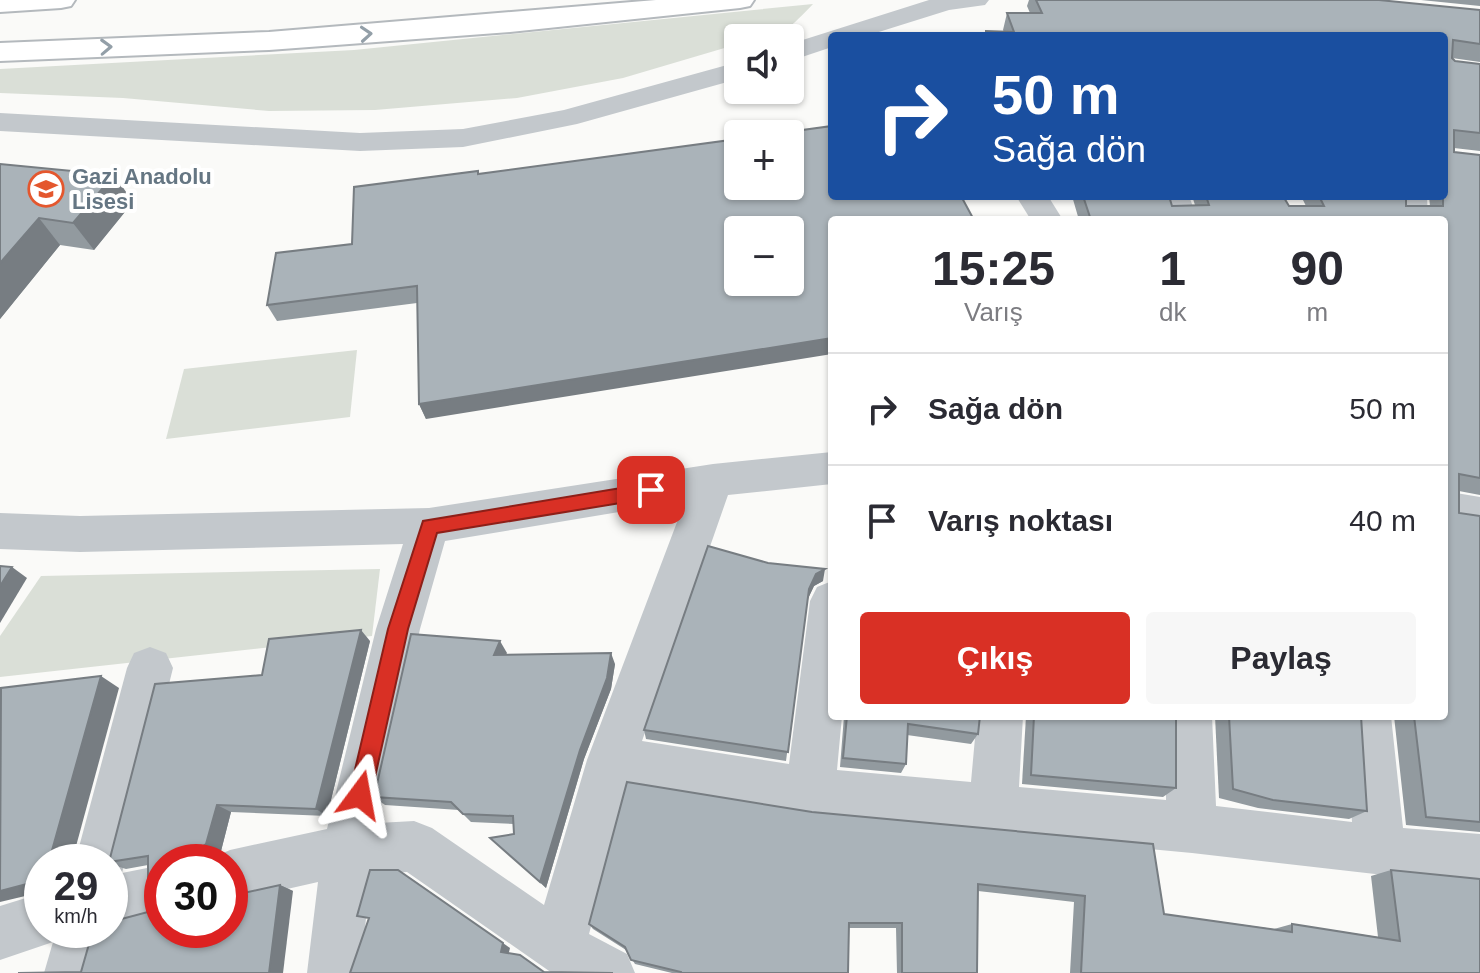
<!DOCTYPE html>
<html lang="tr">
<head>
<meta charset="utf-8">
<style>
	:root { --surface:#fff; --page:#f7f7f7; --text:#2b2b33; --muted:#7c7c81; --line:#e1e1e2; --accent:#d93025 }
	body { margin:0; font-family:Arial,sans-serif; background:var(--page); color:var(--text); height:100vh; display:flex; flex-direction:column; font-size:30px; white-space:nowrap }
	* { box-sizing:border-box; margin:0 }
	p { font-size:26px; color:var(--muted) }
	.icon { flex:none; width:44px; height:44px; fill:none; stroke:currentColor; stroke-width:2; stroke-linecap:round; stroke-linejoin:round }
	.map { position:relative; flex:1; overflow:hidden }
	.side { position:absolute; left:828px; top:216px; width:620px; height:504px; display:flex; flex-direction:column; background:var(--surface); border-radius:8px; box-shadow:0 2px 6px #0004 }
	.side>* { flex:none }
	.guide { position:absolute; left:828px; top:32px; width:620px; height:168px; border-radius:8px; box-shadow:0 2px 6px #0004; background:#1a4fa0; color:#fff; overflow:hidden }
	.controls { position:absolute; left:724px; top:24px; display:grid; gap:16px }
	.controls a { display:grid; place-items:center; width:80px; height:80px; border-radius:8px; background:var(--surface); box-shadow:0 2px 6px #0004; font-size:40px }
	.speed { position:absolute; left:24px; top:844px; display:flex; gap:16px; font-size:40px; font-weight:700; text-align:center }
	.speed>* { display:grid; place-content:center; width:104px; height:104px; border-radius:50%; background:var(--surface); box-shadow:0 2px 6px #0004; line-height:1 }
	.speed small { font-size:20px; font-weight:400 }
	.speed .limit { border:12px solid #d22; background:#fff; color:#111 }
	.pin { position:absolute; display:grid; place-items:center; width:68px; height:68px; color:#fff; margin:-34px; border-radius:16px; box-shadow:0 4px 12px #0006 }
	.me { position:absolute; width:88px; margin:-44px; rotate:13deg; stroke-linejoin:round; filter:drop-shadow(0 0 6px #0008) }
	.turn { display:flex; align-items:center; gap:28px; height:168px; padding:0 32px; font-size:36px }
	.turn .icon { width:104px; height:104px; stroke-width:2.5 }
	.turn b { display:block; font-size:56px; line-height:68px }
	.eta { display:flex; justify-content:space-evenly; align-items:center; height:136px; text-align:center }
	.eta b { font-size:48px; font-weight:700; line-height:56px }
	.button { display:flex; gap:16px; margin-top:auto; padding:16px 32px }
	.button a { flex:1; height:92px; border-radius:8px; background:var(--accent); color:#fff; font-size:32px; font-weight:700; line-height:92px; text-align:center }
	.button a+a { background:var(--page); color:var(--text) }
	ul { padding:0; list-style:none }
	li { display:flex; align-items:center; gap:24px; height:112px; padding:0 32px; border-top:2px solid var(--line) }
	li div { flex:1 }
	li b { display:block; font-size:30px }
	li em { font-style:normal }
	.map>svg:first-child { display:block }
	.green { fill:#dadfd7 }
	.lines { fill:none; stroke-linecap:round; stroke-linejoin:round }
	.highway-casing { stroke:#b4b9bd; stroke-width:4 }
	.minor { fill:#c3c8cc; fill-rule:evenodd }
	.highway { fill:#fff; fill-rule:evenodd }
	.wall { fill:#929a9f }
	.shaded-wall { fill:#777d82 }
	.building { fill:#aab3b9; stroke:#777d82; stroke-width:2; fill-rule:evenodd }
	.oneway { stroke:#939fa8 }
	.route { fill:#d93025; stroke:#8d1f18; stroke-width:2 }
	.labels { text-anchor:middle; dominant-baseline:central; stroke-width:8; stroke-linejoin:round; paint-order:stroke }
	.far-poi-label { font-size:22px; font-weight:bold; fill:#657683; stroke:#fff; text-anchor:start }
</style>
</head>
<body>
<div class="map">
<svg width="1480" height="973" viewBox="0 0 1480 973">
	<rect width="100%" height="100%" fill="#fafaf8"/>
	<g class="green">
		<path d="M813 4C784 34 781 38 738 38V44L623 78 517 98 375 110 269 111 123 98 0 93V69L354 50Z"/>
		<polygon points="357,350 350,417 166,439 184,369"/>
		<polygon points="380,569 372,636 0,677 0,636 41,576"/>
	</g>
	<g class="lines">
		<defs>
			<g id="highway">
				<polygon points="0,0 75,0 71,6 61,8 0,12"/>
				<polygon points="656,0 754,0 750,6 740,8 510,32 269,50 0,61 0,43 269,32"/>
			</g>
		</defs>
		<use href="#highway" class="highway-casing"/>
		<g class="minor">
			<polygon points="929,0 989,0 985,5 949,10 866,36 832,36 832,47 790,61 790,44"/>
			<polygon points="738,62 738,79 577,124 463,147 360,151 0,131 0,113 360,133 463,129 564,110"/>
			<polygon points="1016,196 1048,196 1063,220 1031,220"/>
			<polygon points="1157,196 1189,196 1198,220 1166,220"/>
			<polygon points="1395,196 1427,196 1428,220 1396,220"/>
			<path d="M832 452V484L728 495 642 741 789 764 810 601 817 587 832 581V716H842L837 770 971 782 977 716H1023L1019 787 1166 800V716H1212L1216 806 1352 822 1345 716H1391L1403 828 1480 834V886L1192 853 810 817 628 787 589 934 627 954 635 973H552L407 872 370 874 361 973H307L318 882 230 902V862H210L212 858 230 850 327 829 376 629 403 544 80 552 0 549V513L80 516 429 508 713 464ZM685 501 587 760 544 905 432 828 414 821 378 823 420 629 445 541Z"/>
			<polygon points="1444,491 1480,497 1480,531 1444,525"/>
			<polygon points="150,647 166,653 173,668 122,873 162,865 162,917 110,928 110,862 75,862 127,668 134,653"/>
			<polygon points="42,893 42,930 110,930 98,973 44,973 53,942 0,960 0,906"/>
		</g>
		<use href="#highway" class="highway"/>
	</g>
	<g class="wall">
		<polygon points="1029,0 1379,0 1480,10 1480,62 1452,58 1455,61 1480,64 1480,151 1454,148 1454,152 1480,155 1480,495 1459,491 1459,513 1480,516 1480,832 1406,825 1394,716 1444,716 1444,220 1079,220 1072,196 1169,196 1172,206 1195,205 1192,196 1283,196 1289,206 1306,206 1301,196 1406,196 1406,206 1430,206 1429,196 1444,196 1444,36 984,36 986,31 1004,32 1003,30 1007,13 1030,13 1027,6"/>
		<polygon points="1421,0 1480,0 1480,6"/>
		<polygon points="0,164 114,175 133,202 94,250 60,245 0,319"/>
		<polygon points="478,171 426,419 419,404 417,303 277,321 267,305 352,244"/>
		<polygon points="768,563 823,581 814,586 807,600 786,761 646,739 644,730"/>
		<polygon points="370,641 327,816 231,812 221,851 207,861 210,862 162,930 280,885 293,891 81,972 148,912 148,865 126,869 110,864 110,862 262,675"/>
		<polygon points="507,653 506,654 615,664 611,689 584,759 546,888 490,838 514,834 514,824 471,822 459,810 385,805 374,797"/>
		<polygon points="844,716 980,716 978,734 971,744 907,735 906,764 901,773 840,767"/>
		<polygon points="1026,716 1176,716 1176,788 1163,797 1022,784"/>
		<polygon points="1215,716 1361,716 1367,811 1349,819 1258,808 1219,798"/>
		<polygon points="627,782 1164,914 1274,929 1292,924 1378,937 1371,876 1391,870 1480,973 1070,973 1074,902 978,891 977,973 897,973 896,928 849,928 848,973 672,973 635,964 626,950 593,929 589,924"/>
	</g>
	<g class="shaded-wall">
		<polygon points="114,175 133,202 94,250 73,223"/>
		<polygon points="39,218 60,245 0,319 0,263"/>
		<polygon points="832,338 832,354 426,419 419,404"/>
		<polygon points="12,567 27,578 0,623 0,586"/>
		<polygon points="825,569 823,581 814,586 807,601 809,589 816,574"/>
		<polygon points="361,630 370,641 327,816 316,809"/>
		<polygon points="500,641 507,653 500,666 494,655"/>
		<polygon points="611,653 615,664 611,689 584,759 546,888 540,882 580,750"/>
		<polygon points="101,676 119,688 72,861 54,858 51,854"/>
		<polygon points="217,805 231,812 221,851 207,861 210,862 202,862 193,858 192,854"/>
		<polygon points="409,877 510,948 508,956 501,952"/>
		<polygon points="42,880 42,892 0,902 0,891"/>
		<polygon points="280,885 293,891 283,973 269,973"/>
	</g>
	<g class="building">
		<polygon points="1036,0 1379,0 1480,10 1480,44 1453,40 1452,58 1455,61 1480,64 1480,133 1454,130 1454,152 1480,155 1480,478 1459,474 1459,513 1480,516 1480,822 1426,817 1414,716 1444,716 1444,220 1091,220 1083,196 1169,196 1172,206 1209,205 1206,196 1283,196 1289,206 1324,206 1319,196 1406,196 1406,206 1443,206 1444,36 986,36 986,31 1014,32 1007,13 1042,13"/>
		<path d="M832 126V196H961L974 220H832V338L419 404 417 286 267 305 276 253 352 244 354 187 478 171V174L738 139V186H790V134H773ZM738 230H790V282H738Z"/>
		<polygon points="0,164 114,175 73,223 39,218 0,263"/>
		<polygon points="708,546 768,563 825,569 816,574 809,589 788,752 644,730"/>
		<polygon points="0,566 12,567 0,586"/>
		<polygon points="361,630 316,809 217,805 206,844 192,854 193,858 203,859 202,862 162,862 162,930 230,930 230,896 280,885 269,973 18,973 81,972 93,930 110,930 110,922 148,912 148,856 109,862 155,684 262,675 269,639"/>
		<polygon points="411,634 500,641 494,655 611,653 607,678 580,750 540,882 490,838 514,834 513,816 463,814 451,802 374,797"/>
		<polygon points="101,676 51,854 54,858 87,858 87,862 42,862 42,880 0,891 1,688"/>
		<polygon points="847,716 980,716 978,734 908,724 906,764 843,758"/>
		<polygon points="1034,716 1176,716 1176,788 1031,775"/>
		<polygon points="1229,716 1361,716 1367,811 1273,800 1233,789"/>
		<polygon points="627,782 812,812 1153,844 1164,914 1292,932 1292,924 1400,941 1391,870 1480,879 1480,973 1081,973 1085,896 978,884 977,973 902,973 902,923 849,923 848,973 681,973 681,972 631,960 625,947 589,924"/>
		<polygon points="370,870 398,870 503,943 501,952 520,955 544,972 613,973 350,973 369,918 357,916"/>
	</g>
	<defs><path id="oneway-chevron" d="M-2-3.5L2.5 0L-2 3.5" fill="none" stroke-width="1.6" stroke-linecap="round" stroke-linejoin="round" transform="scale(2)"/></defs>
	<g class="oneway">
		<use href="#oneway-chevron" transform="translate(366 34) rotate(-4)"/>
		<use href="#oneway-chevron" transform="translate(106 47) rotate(-2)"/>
	</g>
	<polygon class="route" points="651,483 657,485 660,490 657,496 651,498 437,533 408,629 371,795 368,803 360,806 352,803 349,795 388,629 423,521"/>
	<defs>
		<symbol id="school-ring" viewBox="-11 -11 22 22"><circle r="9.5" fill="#fff" stroke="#e4572e" stroke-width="1.5"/><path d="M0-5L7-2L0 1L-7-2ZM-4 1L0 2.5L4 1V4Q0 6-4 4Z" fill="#e4572e"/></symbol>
	</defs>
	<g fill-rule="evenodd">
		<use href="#school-ring" x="26" y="169" width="40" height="40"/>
	</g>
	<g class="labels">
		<g class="far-poi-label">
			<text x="72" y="176">Gazi Anadolu<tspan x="72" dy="25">Lisesi</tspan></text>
		</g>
	</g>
</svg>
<div class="controls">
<a><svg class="icon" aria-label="sound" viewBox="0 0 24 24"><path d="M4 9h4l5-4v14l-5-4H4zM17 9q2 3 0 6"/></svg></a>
<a>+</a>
<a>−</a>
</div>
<div class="speed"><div>29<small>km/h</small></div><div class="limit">30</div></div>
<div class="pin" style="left:651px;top:490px;background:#d93025"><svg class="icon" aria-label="arrive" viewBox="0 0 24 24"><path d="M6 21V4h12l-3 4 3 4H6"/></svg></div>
<svg class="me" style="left:360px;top:795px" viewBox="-20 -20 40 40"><path d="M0-17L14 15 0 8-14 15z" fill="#d93025" stroke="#fff" stroke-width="4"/></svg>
<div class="guide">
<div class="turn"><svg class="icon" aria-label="right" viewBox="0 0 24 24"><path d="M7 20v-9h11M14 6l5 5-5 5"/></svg><div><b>50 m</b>Sağa dön</div></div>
</div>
<section class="side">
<div class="eta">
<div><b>15:25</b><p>Varış</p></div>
<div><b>1</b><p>dk</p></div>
<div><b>90</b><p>m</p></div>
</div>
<ul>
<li><svg class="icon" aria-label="right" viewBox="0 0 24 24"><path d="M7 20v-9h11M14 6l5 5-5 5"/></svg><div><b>Sağa dön</b></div><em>50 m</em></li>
<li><svg class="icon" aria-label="arrive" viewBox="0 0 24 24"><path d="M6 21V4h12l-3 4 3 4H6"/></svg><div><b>Varış noktası</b></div><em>40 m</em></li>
</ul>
<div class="button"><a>Çıkış</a><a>Paylaş</a></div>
</section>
</div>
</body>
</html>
